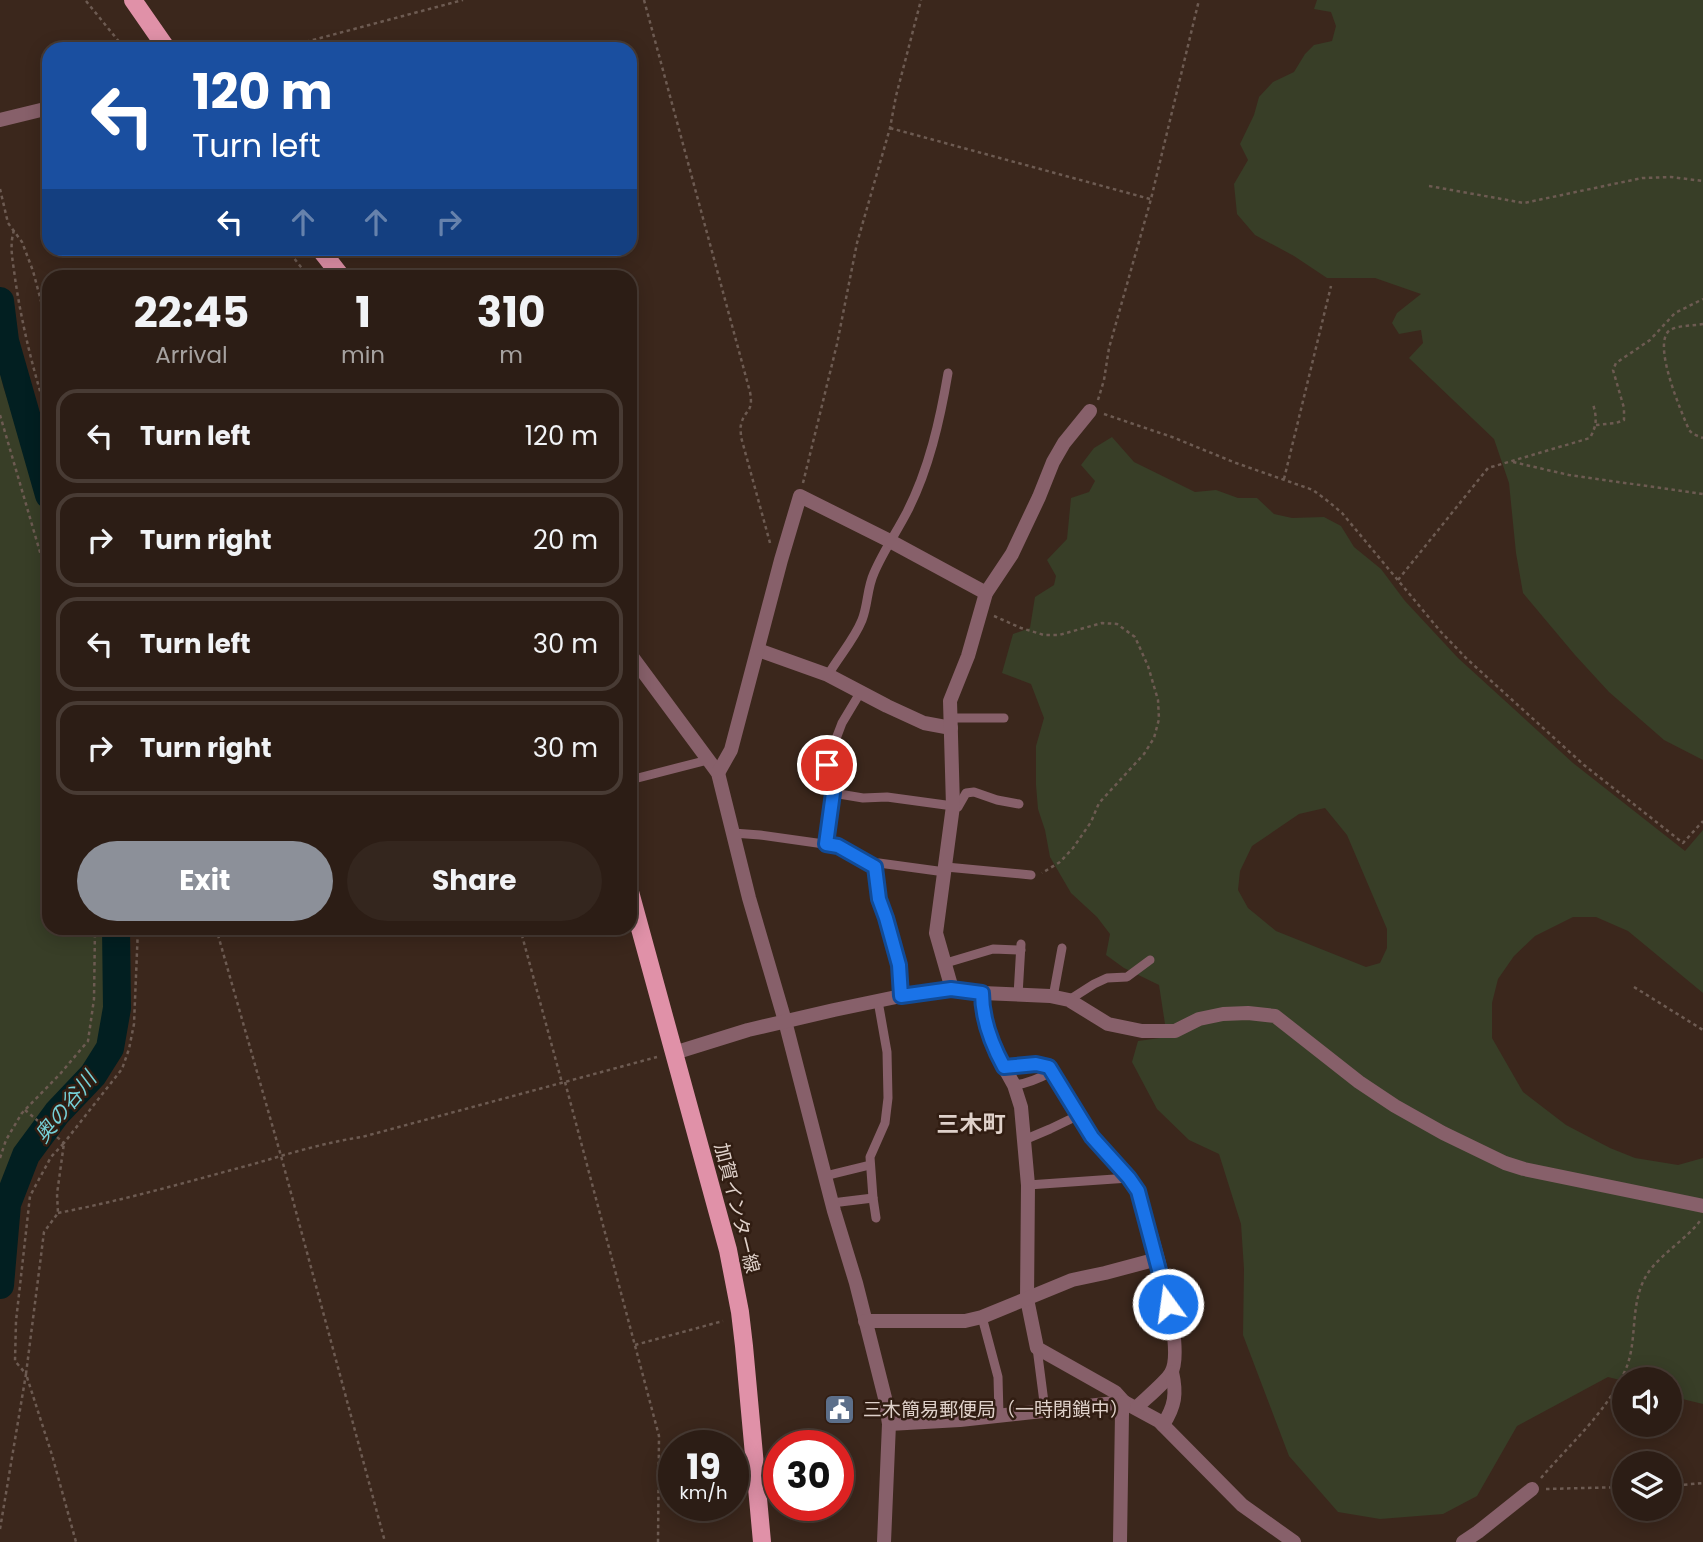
<!DOCTYPE html>
<html lang="en">
<head>
<meta charset="utf-8">
<style>
	:root { --surface:#2c1d15; --page:#34261e; --text:#f1f3f6; --muted:#a6a2a0; --line:#483b34; --accent:#8c9099 }
	body { margin:0; font-family:Poppins,"Noto Sans JP",sans-serif; background:var(--page); color:var(--text); height:100vh; display:flex; flex-direction:column; font-size:26px; white-space:nowrap }
	* { box-sizing:border-box; margin:0 }
	p { font-size:23px; color:var(--muted) }
	.icon { flex:none; width:38px; height:38px; fill:none; stroke:currentColor; stroke-width:2; stroke-linecap:round; stroke-linejoin:round }
	.map { position:relative; flex:1; overflow:hidden }
	.panel { position:absolute; left:42px; top:270px; width:595px; height:665px; display:flex; flex-direction:column; background:var(--surface); border-radius:21px; box-shadow:0 4px 18px #0003,0 0 0 2px var(--line) }
	.panel>* { flex:none }
	.top-card { position:absolute; left:42px; top:42px; width:595px; height:214px; border-radius:21px; box-shadow:0 4px 18px #0003,0 0 0 2px var(--line); background:#1a4fa0; color:#fff; overflow:hidden }
	.buttons { position:absolute; left:1612px; top:1367px; display:grid; gap:14px }
	.buttons a { display:grid; place-items:center; width:70px; height:70px; border-radius:50%; background:var(--surface); box-shadow:0 4px 18px #0003,0 0 0 2px var(--line); font-size:35px }
	.speed { position:absolute; left:658px; top:1430px; display:flex; gap:14px; font-size:35px; font-weight:700; text-align:center }
	.speed>* { display:grid; place-content:center; width:91px; height:91px; border-radius:50%; background:var(--surface); box-shadow:0 4px 18px #0003,0 0 0 2px var(--line); line-height:1 }
	.speed small { font-size:18px; font-weight:400 }
	.speed .limit { border:10px solid #d22; background:#fff; color:#111 }
	.pin { position:absolute; display:grid; place-items:center; width:60px; height:60px; color:#fff; margin:-30px; border:4px solid #fff; border-radius:50%; box-shadow:0 2px 7px #0007 }
	.me { position:absolute; width:77px; margin:-38px; rotate:346deg; stroke-linejoin:round; filter:drop-shadow(0 0 5px #0008) }
	.turn { display:flex; align-items:center; gap:24px; height:147px; padding:0 35px; font-size:32px }
	.turn .icon { width:91px; height:91px; stroke-width:2.5 }
	.turn b { display:block; font-size:49px; line-height:60px }
	.lanes { display:flex; align-items:center; height:66px; padding:0 35px; background:#0003; justify-content:center; gap:35px; direction:ltr }
	.lanes .off { opacity:.35 }
	.eta { display:flex; justify-content:space-evenly; align-items:center; height:119px; text-align:center }
	.eta b { font-size:42px; font-weight:700; line-height:49px }
	.primary-button { display:flex; gap:14px; margin-top:auto; padding:14px 35px }
	.primary-button a { flex:1; height:80px; border-radius:42px; background:var(--accent); color:#fff; font-size:28px; font-weight:700; line-height:80px; text-align:center }
	.primary-button a+a { background:var(--page); color:var(--text) }
	ul { padding:0; list-style:none }
	li { display:flex; align-items:center; gap:21px; height:94px; margin:0 14px 10px; padding:0 21px; border:4px solid var(--line); border-radius:21px }
	li div { flex:1 }
	li b { display:block; font-size:26px }
	li em { font-style:normal }
	.map>svg:first-child { display:block }
	.green { fill:#383e27; fill-rule:evenodd }
	.lines { fill:none; stroke-linecap:round; stroke-linejoin:round }
	.river { stroke:#021f21; stroke-width:28 }
	.path { stroke:#6d5b52; stroke-width:2.5; stroke-dasharray:3.5 3.5; stroke-linecap:butt }
	.service { stroke:#87606a; stroke-width:9 }
	.minor { stroke:#87606a; stroke-width:14 }
	.primary { stroke:#e091a8; stroke-width:18 }
	.route-casing { stroke:#114b97; stroke-width:18 }
	.route { stroke:#1a73e8; stroke-width:12 }
	.labels { text-anchor:middle; dominant-baseline:central; stroke-width:5; stroke-linejoin:round; paint-order:stroke }
	.street-label { font-size:19px; fill:#dfd1ca; stroke:#311d12 }
	.poi-label { font-size:19px; fill:#dfd1ca; stroke:#311d12; text-anchor:start }
	.water-label { font-size:21px; font-style:italic; fill:#76d1d8; stroke:#311d12 }
	.quarter-label { font-size:23px; font-weight:bold; fill:#dfd1ca; stroke:#311d12 }
</style>
</head>
<body>
<div class="map">
<svg width="1703" height="1542" viewBox="0 0 1703 1542">
	<rect width="100%" height="100%" fill="#3b271c"/>
	<g class="green">
		<polygon points="1317,0 1703,0 1703,760 1664,740 1609,692 1575,655 1523,593 1516,553 1509,483 1494,439 1409,358 1423,343 1421,330 1399,334 1392,323 1397,313 1421,294 1375,278 1327,278 1294,256 1255,235 1237,214 1234,184 1248,160 1240,144 1254,115 1259,97 1273,82 1294,72 1305,54 1314,45 1332,41 1336,26 1331,12 1314,9"/>
		<polygon points="0,372 3,386 29,462 49,532 49,928 106,928 105,1021 96,1049 65,1091 22,1138 0,1189"/>
		<path d="M1112 437 1134 462 1195 492 1216 490 1238 498H1257L1274 514 1292 518 1324 517 1341 526 1354 547 1381 569 1405 601 1458 658 1573 763 1685 851 1703 830V993L1628 931 1596 917H1573L1535 936 1514 956 1498 979 1492 1003V1038L1523 1092 1566 1125 1610 1148 1635 1158 1678 1165 1703 1158V1404L1670 1396V1379H1624V1381L1608 1377 1517 1426 1477 1496 1443 1514 1380 1519 1338 1512 1289 1456 1243 1335 1244 1269 1241 1224 1219 1154 1189 1140 1157 1109 1132 1062 1138 1041 1167 1037 1159 985 1124 968 1106 955 1110 934 1097 917 1071 893 1050 857 1045 830 1038 809 1036 785V746L1044 718 1031 684 1002 673 1013 634 1030 628 1035 597 1054 585 1056 576 1047 560 1067 539 1071 498 1089 492 1095 481 1081 465 1094 448ZM1325 808 1347 835 1387 929V948L1380 963 1366 967 1276 931 1248 908 1238 890 1240 871 1252 846 1299 814Z"/>
	</g>
	<g class="lines">
		<g class="river">
			<polyline points="0,301 5,341 49,495"/>
			<polyline points="0,1285 7,1204 26,1155 57,1113 93,1075 110,1048 117,1008 116,928"/>
		</g>
		<g class="path">
			<path d="M644 0 750 392C754 414 744 409 741 425 740 428 741 433 741 437L770 543"/>
			<polyline points="86,1 125,49"/>
			<polyline points="279,49 463,0"/>
			<polyline points="890,128 1150,199"/>
			<polyline points="1429,186 1524,203 1642,178 1671,177 1703,181"/>
			<polyline points="0,189 8,223 22,242 33,271 49,331"/>
			<path d="M14 230C9 247 13 261 15 278 22 326 34 374 49 420"/>
			<polyline points="286,248 308,276"/>
			<path d="M1703 324C1693 326 1679 325 1670 330 1651 343 1682 413 1689 430L1693 434 1703 438"/>
			<polyline points="1098,400 1104,380 1109,348 1151,199 1199,0"/>
			<polyline points="1104,414 1172,437 1236,463 1313,490 1329,502 1342,513 1441,632 1467,659 1584,765 1683,843 1703,821"/>
			<polyline points="0,415 49,583"/>
			<polyline points="1596,425 1616,423 1624,420 1624,408 1613,370 1616,363 1650,340 1675,313 1703,299"/>
			<polyline points="1513,462 1569,475 1703,494"/>
			<polyline points="1284,479 1331,286"/>
			<polyline points="803,483 837,344 857,243 890,128 896,96 921,0"/>
			<path d="M1398 580 1488 468 1590 438C1597 425 1597 418 1593 404"/>
			<polyline points="994,616 1021,628 1044,635 1059,635 1102,623 1117,624 1135,637 1148,666 1158,700 1159,719 1154,738 1144,754 1099,803 1091,822 1073,848 1060,862 1042,873"/>
			<polyline points="216,928 281,1156 385,1542"/>
			<polyline points="520,928 562,1083"/>
			<polyline points="1634,987 1703,1030"/>
			<polyline points="565,1082 659,1436 658,1542"/>
			<polyline points="25,1110 64,1143 122,1069 129,1049 134,1024 138,928"/>
			<polyline points="0,1158 6,1140 22,1113 60,1074 88,1041 94,999 95,928"/>
			<path d="M58 1213C125 1200 191 1181 257 1163 291 1153 327 1142 362 1137L657 1057"/>
			<polyline points="635,1345 723,1321"/>
			<path d="M1541 1478C1569 1445 1605 1414 1624 1373 1640 1341 1627 1301 1650 1270 1664 1252 1686 1239 1700 1221"/>
			<polyline points="1670,1486 1703,1483"/>
			<polyline points="1546,1489 1624,1487"/>
			<polyline points="0,1529 26,1374 15,1361 16,1321 30,1196 51,1157 64,1143 57,1194 58,1213 44,1232 26,1374 52,1455 76,1542"/>
		</g>
		<g class="service">
			<path d="M828 675C839 656 854 640 862 620 868 605 867 588 874 573 883 552 896 533 907 512 929 469 940 420 948 373"/>
			<polyline points="950,718 1004,718"/>
			<polyline points="630,780 708,760"/>
			<polyline points="833,793 863,798 887,797 953,806"/>
			<polyline points="953,809 958,807 966,793 974,792 997,800 1019,804"/>
			<polyline points="733,833 760,835 838,846 875,867 879,899 886,918 899,965 901,996"/>
			<polyline points="826,844 833,793 826,782 826,765 842,723 860,693"/>
			<polyline points="873,865 879,863 945,872"/>
			<polyline points="946,867 1031,875"/>
			<polyline points="946,963 993,949 1021,950"/>
			<polyline points="1018,995 1021,944"/>
			<polyline points="1053,997 1062,948"/>
			<polyline points="1069,1000 1094,984 1107,978 1127,977 1150,960"/>
			<path d="M1014 1085C1027 1084 1040 1078 1051 1072"/>
			<polyline points="1024,1140 1050,1129 1077,1116"/>
			<polyline points="825,1176 870,1165"/>
			<polyline points="1028,1185 1129,1178"/>
			<polyline points="832,1203 873,1198"/>
			<polyline points="876,1218 873,1198 870,1157 885,1123 888,1098 887,1052 878,1001"/>
			<polyline points="982,1317 998,1377 999,1415"/>
			<polyline points="1037,1348 1045,1410"/>
		</g>
		<g class="minor">
			<polyline points="0,120 49,108"/>
			<polyline points="758,650 828,675 887,706 924,723 951,728"/>
			<polyline points="630,654 718,773 749,898 785,1021 834,1211 856,1283 885,1398 889,1424 884,1542"/>
			<polyline points="718,773 731,750 781,560 800,496 890,541 986,593"/>
			<polyline points="952,989 936,933 953,806 950,701 968,656 986,593 1012,554 1039,497 1053,462 1064,443 1090,411"/>
			<polyline points="982,993 982,1007 994,1049 1014,1085 1021,1107 1028,1185 1027,1299 1037,1348 1108,1388 1115,1392 1124,1402 1159,1421 1242,1505 1294,1542"/>
			<polyline points="674,1053 748,1030 834,1010 901,996 952,989 982,993 1050,996 1069,1000 1108,1024 1142,1031 1175,1031 1199,1019 1223,1014 1248,1013 1275,1016 1359,1082 1395,1106 1443,1133 1505,1163 1524,1169 1703,1206"/>
			<path d="M1005 1067 1036 1064 1049 1067 1092 1137 1129 1178 1138 1191C1148 1224 1187 1346 1171 1373 1167 1381 1144 1400 1136 1408"/>
			<polyline points="865,1321 965,1321 982,1317 1072,1280 1105,1273 1150,1261 1156,1255"/>
			<polyline points="889,1424 960,1420 1124,1402"/>
			<path d="M1163 1425C1175 1406 1177 1394 1172 1372"/>
			<polyline points="1120,1542 1122,1413 1124,1402"/>
			<polyline points="1463,1542 1478,1532 1532,1489"/>
		</g>
		<g class="primary">
			<polyline points="133,0 167,49"/>
			<polyline points="319,248 341,276"/>
			<polyline points="630,892 728,1250 740,1312 744,1346 762,1542"/>
		</g>
	</g>
	<g class="lines">
		<defs>
			<path id="route" d="M827 765V782L833 793 826 844 838 846 875 867 879 899 886 918 899 965 901 996 951 989 982 993C982 1019 992 1045 1004 1067L1036 1064 1049 1067 1092 1137 1129 1178 1138 1191 1168 1304"/>
		</defs>
		<use href="#route" class="route-casing"/>
		<use href="#route" class="route"/>
	</g>
	<defs>
		<symbol id="civic-square" viewBox="-11 -11 22 22"><rect x="-9" y="-9" width="18" height="18" rx="4" fill="#5c6f8a" stroke="#311d12"/><path d="M-.6-6.5H3V-4.5H.6V-3L4-1V1h2V6H-6V1h2V-1L-.6-3ZM-1.2 2.5V6h2.4V2.5Z" fill="#fff"/></symbol>
	</defs>
	<g fill-rule="evenodd">
		<use href="#civic-square" x="822" y="1392" width="35" height="35"/>
	</g>
	<g class="labels">
		<g class="street-label">
			<text transform="translate(737 1208) rotate(76)">加賀インター線</text>
		</g>
		<g class="poi-label">
			<text x="863" y="1409">三木簡易郵便局（一時閉鎖中）</text>
		</g>
		<g class="water-label">
			<text transform="translate(65 1107) rotate(-51)">奥の谷川</text>
		</g>
		<g class="quarter-label">
			<text x="971" y="1124">三木町</text>
		</g>
	</g>
</svg>
<div class="buttons">
<a><svg class="icon" aria-label="sound" viewBox="0 0 24 24"><path d="M4 9h4l5-4v14l-5-4H4zM17 9q2 3 0 6"/></svg></a>
<a><svg class="icon" aria-label="layers" viewBox="0 0 24 24"><path d="M12 4l9 5-9 5-9-5zM3 14l9 5 9-5"/></svg></a>
</div>
<div class="speed"><div>19<small>km/h</small></div><div class="limit">30</div></div>
<div class="pin" style="left:827px;top:765px;background:#d93025"><svg class="icon" aria-label="arrive" viewBox="0 0 24 24"><path d="M6 21V4h12l-3 4 3 4H6"/></svg></div>
<svg class="me" style="left:1168px;top:1304px" viewBox="-20 -20 40 40"><circle r="17" fill="#1a73e8" stroke="#fff" stroke-width="3"/><path d="M0-11L8 9 0 5-8 9z" fill="#fff"/></svg>
<div class="top-card">
<div class="turn"><svg class="icon" aria-label="left" viewBox="0 0 24 24"><path d="M17 20v-9H6M10 6l-5 5 5 5"/></svg><div><b>120 m</b>Turn left</div></div>
<div class="lanes"><svg class="icon" aria-label="left" viewBox="0 0 24 24"><path d="M17 20v-9H6M10 6l-5 5 5 5"/></svg><svg class="icon off" aria-label="ahead" viewBox="0 0 24 24"><path d="M12 20V5M6 11l6-6 6 6"/></svg><svg class="icon off" aria-label="ahead" viewBox="0 0 24 24"><path d="M12 20V5M6 11l6-6 6 6"/></svg><svg class="icon off" aria-label="right" viewBox="0 0 24 24"><path d="M7 20v-9h11M14 6l5 5-5 5"/></svg></div>
</div>
<section class="panel">
<div class="eta">
<div><b>22:45</b><p>Arrival</p></div>
<div><b>1</b><p>min</p></div>
<div><b>310</b><p>m</p></div>
</div>
<ul>
<li><svg class="icon" aria-label="left" viewBox="0 0 24 24"><path d="M17 20v-9H6M10 6l-5 5 5 5"/></svg><div><b>Turn left</b></div><em>120 m</em></li>
<li><svg class="icon" aria-label="right" viewBox="0 0 24 24"><path d="M7 20v-9h11M14 6l5 5-5 5"/></svg><div><b>Turn right</b></div><em>20 m</em></li>
<li><svg class="icon" aria-label="left" viewBox="0 0 24 24"><path d="M17 20v-9H6M10 6l-5 5 5 5"/></svg><div><b>Turn left</b></div><em>30 m</em></li>
<li><svg class="icon" aria-label="right" viewBox="0 0 24 24"><path d="M7 20v-9h11M14 6l5 5-5 5"/></svg><div><b>Turn right</b></div><em>30 m</em></li>
</ul>
<div class="primary-button"><a>Exit</a><a>Share</a></div>
</section>
</div>
</body>
</html>
